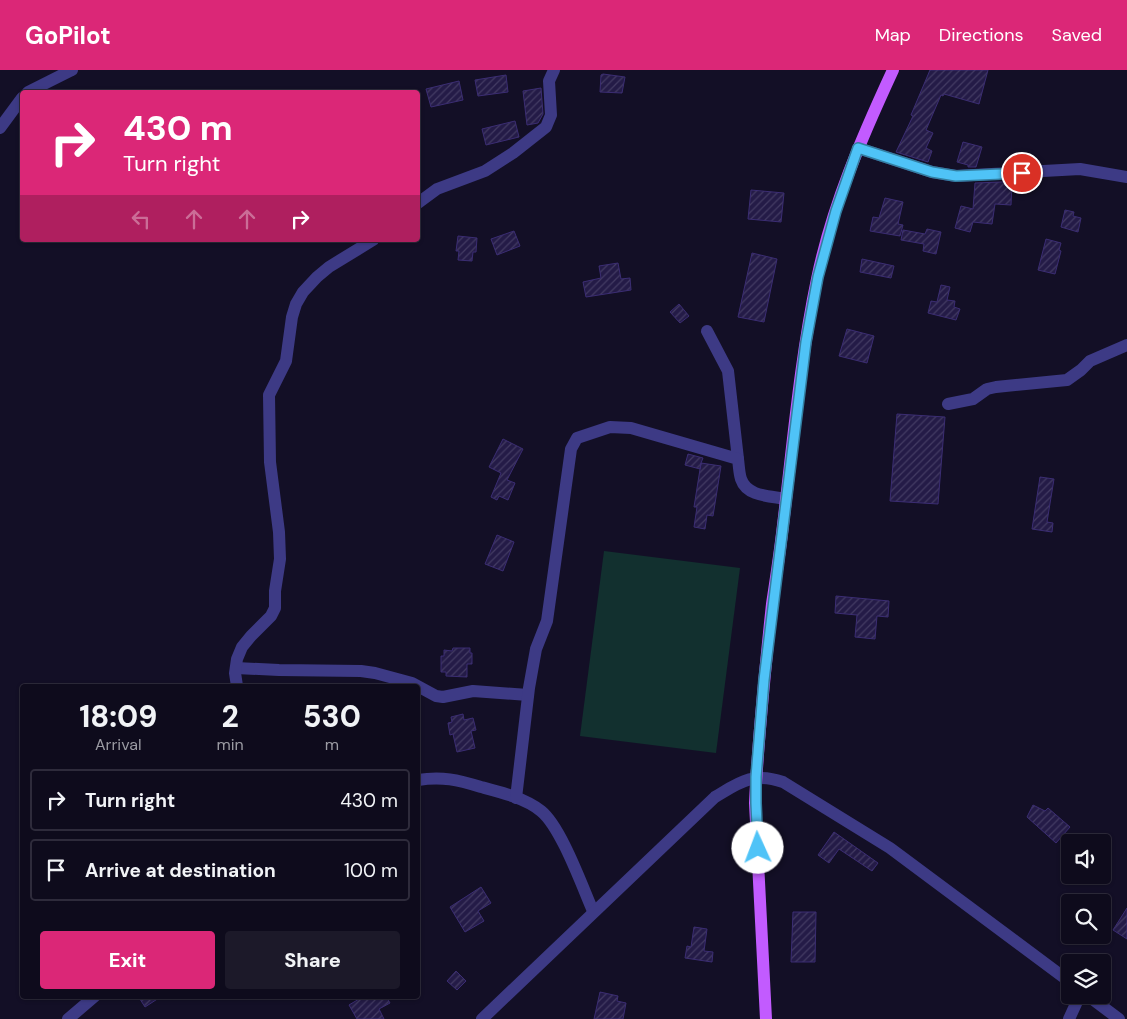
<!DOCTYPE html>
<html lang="en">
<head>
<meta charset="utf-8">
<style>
	:root { --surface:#0e0b1c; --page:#1c1929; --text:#f1f3f6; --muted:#9b9ba3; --line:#2e2b3b; --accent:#db2777 }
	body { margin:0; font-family:"DM Sans",sans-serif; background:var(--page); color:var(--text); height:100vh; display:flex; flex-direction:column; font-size:19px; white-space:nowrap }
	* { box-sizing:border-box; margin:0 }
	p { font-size:16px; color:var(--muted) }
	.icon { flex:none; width:28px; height:28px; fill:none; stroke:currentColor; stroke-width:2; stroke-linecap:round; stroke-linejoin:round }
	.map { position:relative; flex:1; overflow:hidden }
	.sheet { position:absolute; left:20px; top:614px; width:400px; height:315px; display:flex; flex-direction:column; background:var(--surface); border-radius:5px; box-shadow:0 1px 4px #0004,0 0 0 1px var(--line) }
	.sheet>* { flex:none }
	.hud { position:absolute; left:20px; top:20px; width:400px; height:152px; border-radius:5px; box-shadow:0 1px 4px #0004,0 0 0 1px var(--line); background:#db2777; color:#fff; overflow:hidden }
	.controls { position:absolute; left:1061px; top:764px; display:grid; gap:10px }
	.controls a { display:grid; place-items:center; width:50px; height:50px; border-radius:5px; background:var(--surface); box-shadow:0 1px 4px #0004,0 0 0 1px var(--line); font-size:25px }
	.pin { position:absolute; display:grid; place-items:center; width:42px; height:42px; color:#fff; margin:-21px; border:2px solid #fff; border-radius:50%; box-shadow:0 1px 5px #0007 }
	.me { position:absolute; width:55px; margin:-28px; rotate:358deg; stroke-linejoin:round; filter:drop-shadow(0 0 4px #0008) }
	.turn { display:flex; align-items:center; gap:18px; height:105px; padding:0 20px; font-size:22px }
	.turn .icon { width:65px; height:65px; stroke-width:2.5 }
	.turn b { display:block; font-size:35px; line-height:42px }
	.lanes { display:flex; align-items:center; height:48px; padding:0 20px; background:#0003; justify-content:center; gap:25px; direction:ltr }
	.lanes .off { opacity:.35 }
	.eta { display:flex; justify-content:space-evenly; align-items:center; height:85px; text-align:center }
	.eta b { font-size:30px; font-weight:800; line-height:35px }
	.cta { display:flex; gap:10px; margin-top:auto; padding:10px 20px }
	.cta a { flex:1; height:58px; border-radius:5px; background:var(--accent); color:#fff; font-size:20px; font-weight:800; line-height:58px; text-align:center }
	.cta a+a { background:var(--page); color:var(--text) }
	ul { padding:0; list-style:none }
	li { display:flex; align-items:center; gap:15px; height:62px; margin:0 10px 8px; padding:0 10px; border:2px solid var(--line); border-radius:5px }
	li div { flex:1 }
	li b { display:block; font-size:19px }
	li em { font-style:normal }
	header { display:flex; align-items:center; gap:30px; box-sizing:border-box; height:70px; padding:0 25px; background:var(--accent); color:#fff }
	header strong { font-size:24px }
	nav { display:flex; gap:28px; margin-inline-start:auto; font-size:18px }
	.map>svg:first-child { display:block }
	.green { fill:#12302f }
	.building { fill:url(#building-hatch); stroke:#3b2d73 }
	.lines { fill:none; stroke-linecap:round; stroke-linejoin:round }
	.minor { stroke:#3d3a85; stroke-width:12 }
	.major { stroke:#c25bff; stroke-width:12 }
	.route-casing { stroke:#337fa1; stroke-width:12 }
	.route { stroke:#4fc3f7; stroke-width:9 }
</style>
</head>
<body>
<header>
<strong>GoPilot</strong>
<nav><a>Map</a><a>Directions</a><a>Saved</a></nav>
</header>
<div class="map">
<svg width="1127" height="949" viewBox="0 0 1127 949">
	<defs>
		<pattern id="building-hatch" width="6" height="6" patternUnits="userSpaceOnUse" patternTransform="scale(1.25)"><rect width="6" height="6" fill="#241b47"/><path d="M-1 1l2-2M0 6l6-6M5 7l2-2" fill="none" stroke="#433b63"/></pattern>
	</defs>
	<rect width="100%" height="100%" fill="#130f26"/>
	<polygon class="green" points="604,481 740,498 716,683 580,666"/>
	<g class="building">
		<polygon points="930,0 988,0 979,34 944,24 943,26 941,25 926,60 933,63 926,78 932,81 928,92 896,82 913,46 911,45"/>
		<polygon points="603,4 625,7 622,23 600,22 601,5"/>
		<polygon points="506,5 508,22 478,26 475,10"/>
		<polygon points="459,11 463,30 431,37 426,19"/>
		<polygon points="541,18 543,44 538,53 527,55 523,21"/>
		<polygon points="515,51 519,67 486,75 482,59"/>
		<polygon points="963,72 982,77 976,97 968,97 968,95 957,92"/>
		<polygon points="1001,112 1012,112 1011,135 995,134 992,154 973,152 970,162 955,158 961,136 973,139 975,113"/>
		<polygon points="751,120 784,123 781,152 748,149"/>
		<polygon points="885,128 903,132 898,154 903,155 900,166 870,161 873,147 879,148"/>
		<polygon points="1065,140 1074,142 1073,146 1081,148 1078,162 1061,157"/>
		<polygon points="927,159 941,162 936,184 923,181 924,174 901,170 903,160 925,164"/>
		<polygon points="514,161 520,176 497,185 491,169"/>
		<polygon points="458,166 477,168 476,182 473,182 472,191 458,190 459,181 456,181"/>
		<polygon points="1046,169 1061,173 1059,180 1061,181 1055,204 1038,200"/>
		<polygon points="752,183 777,189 764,252 738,247"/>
		<polygon points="862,189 894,196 891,208 860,202"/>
		<polygon points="618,193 621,209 630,208 631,220 586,227 583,212 601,208 599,196"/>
		<polygon points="941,215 950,217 947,230 955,231 954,237 960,239 956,250 928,243 931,231 937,232"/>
		<polygon points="679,234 689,246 680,253 670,242"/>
		<polygon points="847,259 874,266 867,293 839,286"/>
		<polygon points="897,344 945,347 938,434 890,431"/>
		<polygon points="503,369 523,379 507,410 515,413 508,430 499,426 497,430 491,427 501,403 489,397"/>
		<polygon points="688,384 703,388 701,393 721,396 713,446 707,445 705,459 694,457 697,437 694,437 701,393 700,399 685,395"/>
		<polygon points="1040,407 1054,409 1047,452 1053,453 1052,462 1032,459"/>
		<polygon points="497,465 514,472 503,501 485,494"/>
		<polygon points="836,526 889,531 888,547 877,546 875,569 855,567 857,545 835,543"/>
		<polygon points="453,578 470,578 470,583 472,583 472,594 467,594 467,607 446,606 446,602 441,602 441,586 444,586 444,580 452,581"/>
		<polygon points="463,644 464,650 473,648 476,660 471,661 475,678 457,682 453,664 450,665 448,653 452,652 451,647"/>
		<polygon points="1033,735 1045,741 1048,738 1070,757 1056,773 1027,747"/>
		<polygon points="834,762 878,793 872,801 839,779 829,793 818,785"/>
		<polygon points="481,817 491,833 478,841 484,851 465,862 450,837"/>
		<polygon points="1127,838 1127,869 1113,860"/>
		<polygon points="793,842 816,842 815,892 791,892"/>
		<polygon points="694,857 707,859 704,881 713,882 712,892 685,888 687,876 691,877"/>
		<polygon points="456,901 466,911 457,920 447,911"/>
		<polygon points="600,922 618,926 617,931 626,933 623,949 594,949"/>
		<polygon points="138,926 162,926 145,937"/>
		<polygon points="364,926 386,926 390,933 379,939 384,949 357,949 349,935"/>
	</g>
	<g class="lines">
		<g class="minor">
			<polyline points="28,22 72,0"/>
			<polyline points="0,58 22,28"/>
			<polyline points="858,78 932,102 956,106 1080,99 1127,107"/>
			<polyline points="418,133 437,119 485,101 513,83 546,57 551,45 549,11 554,0"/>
			<polyline points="707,261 728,301 738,389"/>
			<polyline points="948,334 973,329 987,319 996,317 1067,310 1081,300 1090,291 1127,275"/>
			<polyline points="236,598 279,600 361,601 375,603 412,613 436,626 443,627 473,621 528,625"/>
			<polyline points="237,616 235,603 237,589 242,577 251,566 271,546 275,538 275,521 280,489 279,462 270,392 269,325 286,291 292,247 296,234 303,222 317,207 329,197 373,170"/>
			<path d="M418 710C442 706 458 710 481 717 500 722 525 728 541 741 561 757 582 816 593 841"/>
			<path d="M516 728 529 618 536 579 547 551 571 379 577 368 610 357 631 358 738 389C739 396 739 403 741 409 747 427 771 426 786 429"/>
			<polyline points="1087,925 1119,949"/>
			<polyline points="68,949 95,926"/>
			<path d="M482 949 715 727C740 712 752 702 783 712L890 778 1070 912"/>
			<polyline points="1069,949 1080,925"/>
		</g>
		<path class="major" d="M766 949 755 733C758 667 765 600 772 534 776 508 780 482 783 455 793 373 800 290 817 209 832 136 862 67 893 0"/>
	</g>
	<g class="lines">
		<defs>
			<polyline id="route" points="758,778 756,733 756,707 764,610 806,272 818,207 836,141 858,78 932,102 956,106 1022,103"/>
		</defs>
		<use href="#route" class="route-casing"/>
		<use href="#route" class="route"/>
	</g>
</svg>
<div class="controls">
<a><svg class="icon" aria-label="sound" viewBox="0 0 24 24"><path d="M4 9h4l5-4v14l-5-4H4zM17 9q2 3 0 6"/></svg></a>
<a><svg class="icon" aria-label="search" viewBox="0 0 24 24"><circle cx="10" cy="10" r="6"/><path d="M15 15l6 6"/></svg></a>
<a><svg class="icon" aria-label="layers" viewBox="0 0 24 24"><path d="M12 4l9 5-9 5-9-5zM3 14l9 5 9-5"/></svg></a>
</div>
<div class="pin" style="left:1022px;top:103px;background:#d93025"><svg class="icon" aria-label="arrive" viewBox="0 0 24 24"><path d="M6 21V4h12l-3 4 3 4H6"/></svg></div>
<svg class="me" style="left:758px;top:778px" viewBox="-20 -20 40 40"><circle r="19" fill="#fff"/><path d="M0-13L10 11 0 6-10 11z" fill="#4fc3f7"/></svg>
<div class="hud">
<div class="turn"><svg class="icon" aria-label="right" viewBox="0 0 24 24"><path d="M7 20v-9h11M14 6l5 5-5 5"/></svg><div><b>430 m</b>Turn right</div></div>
<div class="lanes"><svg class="icon off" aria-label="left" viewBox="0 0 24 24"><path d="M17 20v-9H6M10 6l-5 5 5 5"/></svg><svg class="icon off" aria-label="ahead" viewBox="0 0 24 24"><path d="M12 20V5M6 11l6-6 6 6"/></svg><svg class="icon off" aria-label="ahead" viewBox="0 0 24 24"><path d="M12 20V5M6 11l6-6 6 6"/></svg><svg class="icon" aria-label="right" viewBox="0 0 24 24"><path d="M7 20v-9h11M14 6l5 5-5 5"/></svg></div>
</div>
<section class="sheet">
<div class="eta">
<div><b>18:09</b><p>Arrival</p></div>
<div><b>2</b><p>min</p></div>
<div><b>530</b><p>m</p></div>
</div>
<ul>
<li><svg class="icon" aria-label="right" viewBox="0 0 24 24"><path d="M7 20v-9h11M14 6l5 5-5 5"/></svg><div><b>Turn right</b></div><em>430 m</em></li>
<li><svg class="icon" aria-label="arrive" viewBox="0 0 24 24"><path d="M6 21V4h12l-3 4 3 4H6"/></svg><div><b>Arrive at destination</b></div><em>100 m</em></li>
</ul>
<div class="cta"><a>Exit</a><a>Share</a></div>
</section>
</div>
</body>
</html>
